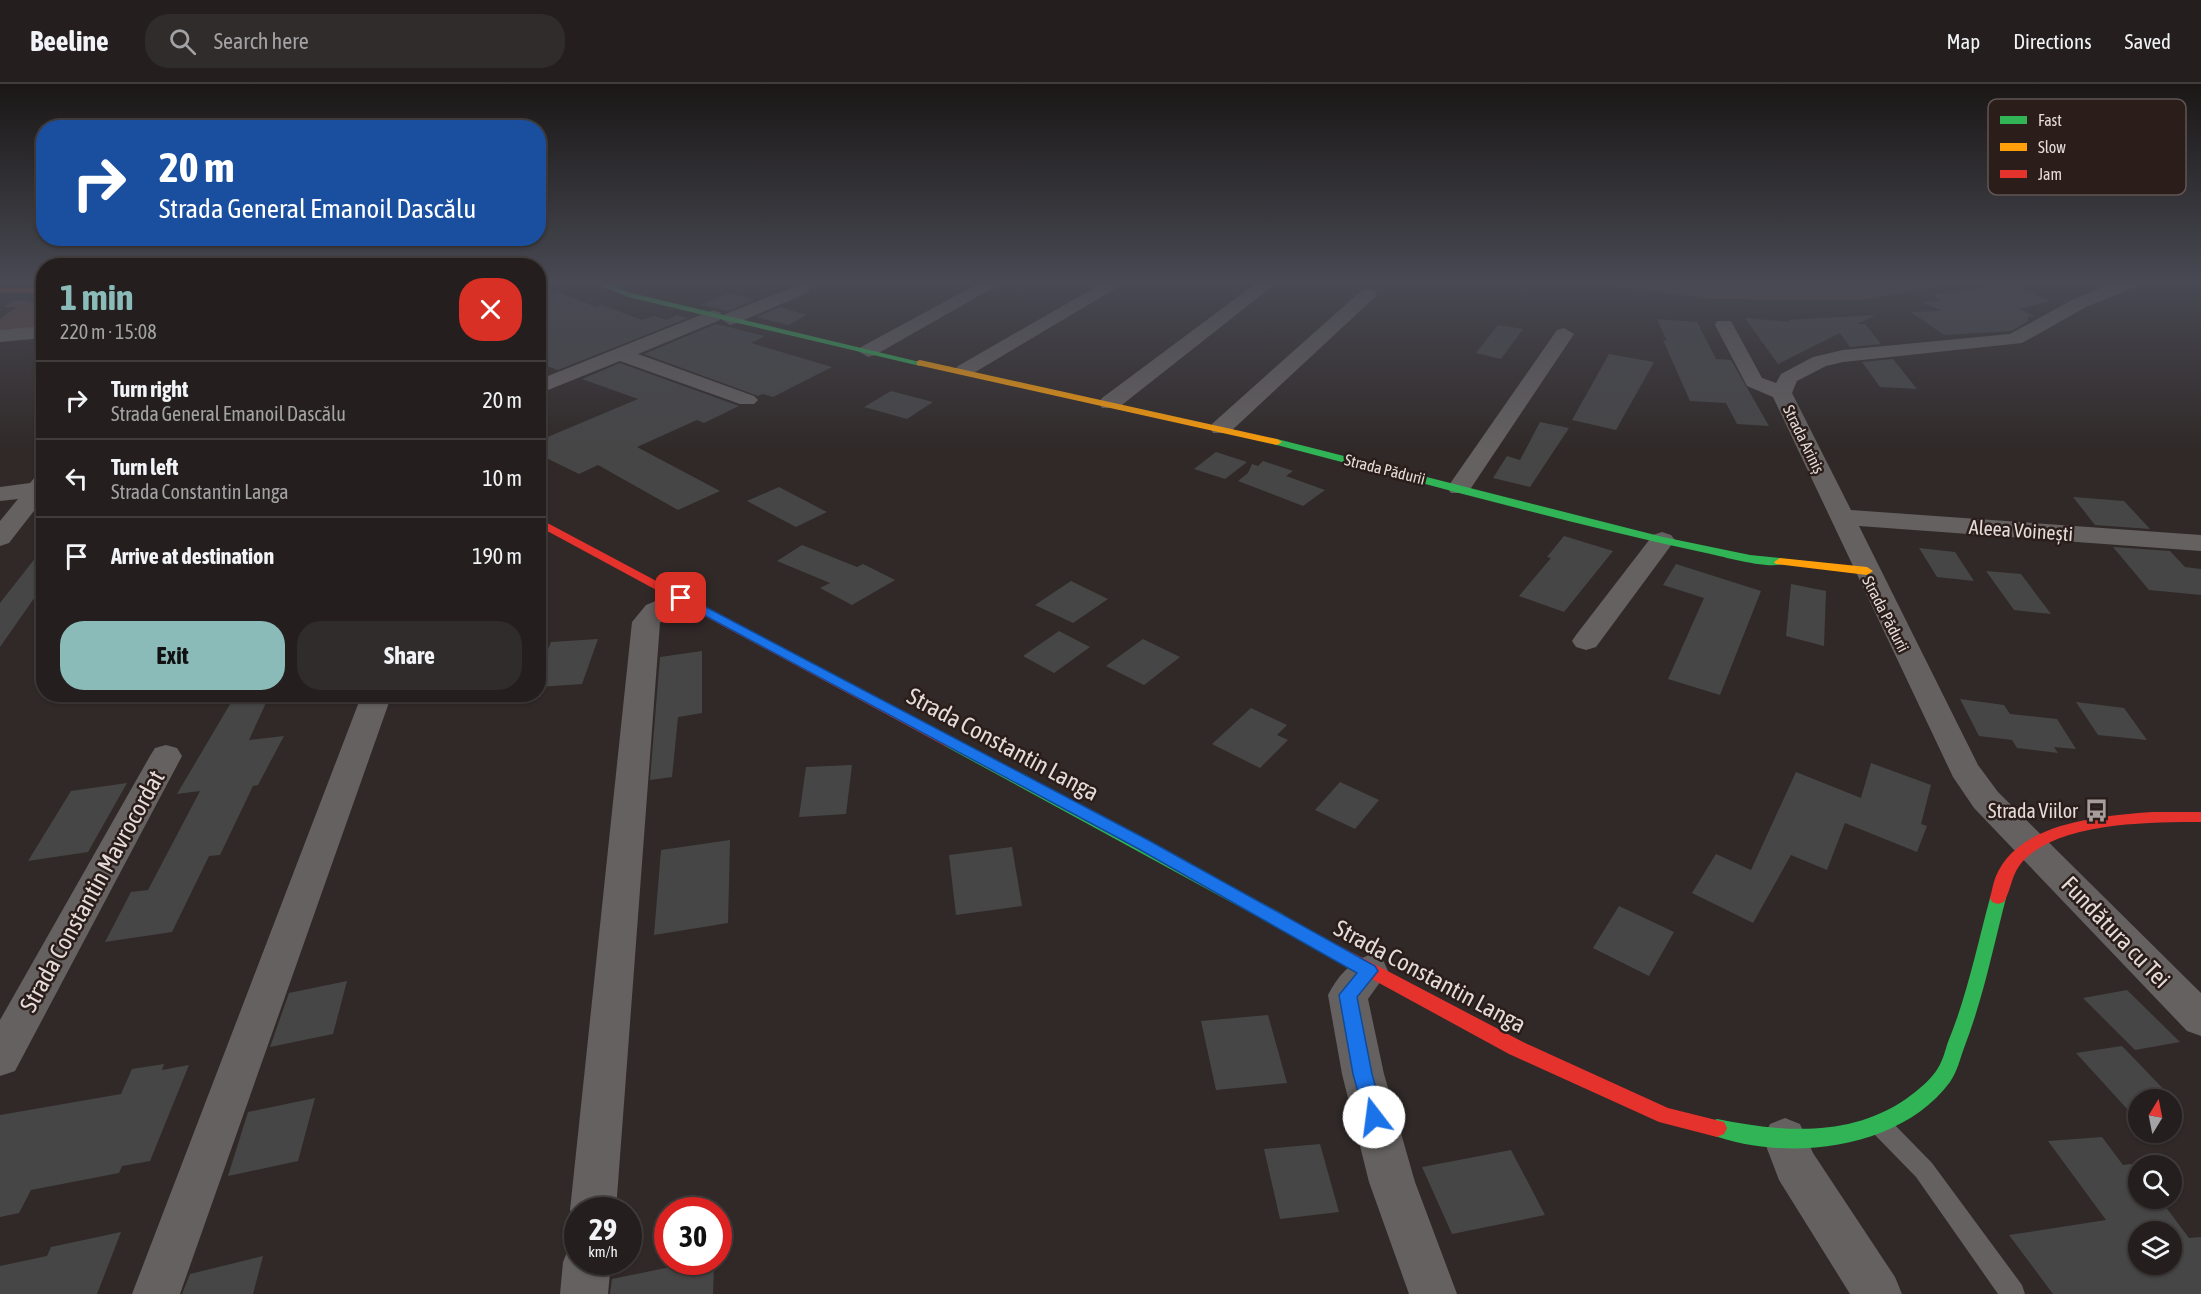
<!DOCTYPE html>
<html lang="en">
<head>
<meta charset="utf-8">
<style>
	:root { --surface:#241f1e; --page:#302c2b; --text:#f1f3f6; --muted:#a3a2a4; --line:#413d3c; --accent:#8bbbb9 }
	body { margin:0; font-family:"Asap Condensed",sans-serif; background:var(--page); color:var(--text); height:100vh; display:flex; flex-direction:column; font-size:22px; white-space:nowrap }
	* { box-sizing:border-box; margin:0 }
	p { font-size:20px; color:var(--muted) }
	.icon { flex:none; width:33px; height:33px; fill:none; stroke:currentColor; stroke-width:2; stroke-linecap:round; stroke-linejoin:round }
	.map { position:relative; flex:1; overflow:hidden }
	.drawer { position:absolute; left:36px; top:174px; width:510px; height:444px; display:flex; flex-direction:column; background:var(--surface); border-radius:24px; box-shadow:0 2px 4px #0004,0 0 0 2px var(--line) }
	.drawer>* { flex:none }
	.hud { position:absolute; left:36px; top:36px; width:510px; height:126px; border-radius:24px; box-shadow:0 2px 4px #0004,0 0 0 2px var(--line); background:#1a4fa0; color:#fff; overflow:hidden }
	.needle { width:39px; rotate:10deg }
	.fabs { position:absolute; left:2128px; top:1005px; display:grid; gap:12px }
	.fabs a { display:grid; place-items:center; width:54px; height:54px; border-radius:50%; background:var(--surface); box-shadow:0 2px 4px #0004,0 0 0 2px var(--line); font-size:30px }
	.speed { position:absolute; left:564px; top:1113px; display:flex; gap:12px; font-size:30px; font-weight:700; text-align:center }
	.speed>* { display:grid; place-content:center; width:78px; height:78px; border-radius:50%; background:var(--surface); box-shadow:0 2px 4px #0004,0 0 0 2px var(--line); line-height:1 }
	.speed small { font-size:15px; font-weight:400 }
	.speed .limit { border:9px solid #d22; background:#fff; color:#111 }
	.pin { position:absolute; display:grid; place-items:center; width:51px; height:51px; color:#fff; margin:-26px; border-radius:12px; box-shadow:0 3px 9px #0006 }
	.me { position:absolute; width:66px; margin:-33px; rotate:345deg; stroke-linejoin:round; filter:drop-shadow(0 0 4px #0008) }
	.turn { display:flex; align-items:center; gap:21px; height:126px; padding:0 24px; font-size:27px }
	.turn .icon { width:78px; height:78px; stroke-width:2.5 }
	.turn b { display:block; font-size:42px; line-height:51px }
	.round { display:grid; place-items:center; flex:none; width:63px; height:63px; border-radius:24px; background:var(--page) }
	.summary { display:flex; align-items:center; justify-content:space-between; height:102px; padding:0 24px }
	h1 { font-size:36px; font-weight:700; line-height:45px; color:var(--accent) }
	.cta { display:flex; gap:12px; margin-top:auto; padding:12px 24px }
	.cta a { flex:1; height:69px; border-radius:24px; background:var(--accent); color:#111; font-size:24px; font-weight:700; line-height:69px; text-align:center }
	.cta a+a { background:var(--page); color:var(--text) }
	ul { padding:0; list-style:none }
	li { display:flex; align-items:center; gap:18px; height:78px; padding:0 24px; border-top:2px solid var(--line) }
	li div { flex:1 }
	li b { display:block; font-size:22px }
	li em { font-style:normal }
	header { display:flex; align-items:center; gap:36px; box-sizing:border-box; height:84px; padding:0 30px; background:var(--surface); border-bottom:2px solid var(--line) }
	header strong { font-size:28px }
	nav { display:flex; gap:33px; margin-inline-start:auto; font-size:21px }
	.search { width:420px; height:54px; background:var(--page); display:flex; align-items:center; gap:15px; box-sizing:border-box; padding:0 21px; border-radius:24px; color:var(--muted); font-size:22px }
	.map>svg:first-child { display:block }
	.green { fill:#5c4440 }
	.building { fill:#464647; fill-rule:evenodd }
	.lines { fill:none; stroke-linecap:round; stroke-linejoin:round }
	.lane { fill:#656161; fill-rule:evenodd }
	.street { fill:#656161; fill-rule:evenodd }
	.fast { fill:#30b455; fill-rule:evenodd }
	.slow { fill:#ff9f0a; fill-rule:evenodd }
	.jam { fill:#e5322d; fill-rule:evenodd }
	.route { fill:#1a73e8; stroke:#114b97; stroke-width:1.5 }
	.labels { text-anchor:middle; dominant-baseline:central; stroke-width:5; stroke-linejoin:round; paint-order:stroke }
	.far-street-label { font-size:16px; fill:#e5dcda; stroke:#2a1d1a }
	.street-label { font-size:20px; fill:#e5dcda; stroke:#2a1d1a }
	.poi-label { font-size:20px; fill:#e5dcda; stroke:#2a1d1a; text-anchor:end }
	.near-street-label { font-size:24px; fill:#e5dcda; stroke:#2a1d1a }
	.key { fill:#2a1d1a; stroke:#625654; stroke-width:1.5 }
	.key-label { font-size:16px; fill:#e5dcda }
</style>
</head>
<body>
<header>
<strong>Beeline</strong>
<div class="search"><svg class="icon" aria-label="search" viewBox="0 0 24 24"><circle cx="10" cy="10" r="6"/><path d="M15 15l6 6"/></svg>Search here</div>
<nav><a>Map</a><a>Directions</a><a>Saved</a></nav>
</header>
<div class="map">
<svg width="2201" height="1210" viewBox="0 0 2201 1210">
	<rect width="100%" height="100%" fill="#302928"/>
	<g class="green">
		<polygon points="1583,197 1961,197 1863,216 1711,215"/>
		<polygon points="16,216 43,220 43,244 0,248 0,235 17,223 4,223"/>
	</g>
	<g class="building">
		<polygon points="538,200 596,223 602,221 642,236 654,232 666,236 677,231 688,234 558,286 538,279"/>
		<polygon points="2009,200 2051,217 2018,225 2035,232 2028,233 2028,237 2011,247 1944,251 1911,228 1942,227 1922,218 1941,216 1931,211"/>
		<polygon points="729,209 755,216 728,227 701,221"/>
		<polygon points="780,223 807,231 788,241 756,233"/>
		<polygon points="1876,231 1857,240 1865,240 1881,260 1850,263 1840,249 1778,280 1745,234 1790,238 1788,236"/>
		<polygon points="1657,235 1697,238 1716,275 1731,276 1769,342 1737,340 1726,319 1690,317 1663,256 1667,257"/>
		<polygon points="716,240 765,252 751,259 832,283 773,313 763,310 758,312 644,270"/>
		<polygon points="1498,241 1523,245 1501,275 1476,269"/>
		<polygon points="1609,270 1654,278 1616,346 1572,336"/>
		<polygon points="1893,275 1917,305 1880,303 1862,278"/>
		<polygon points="620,279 739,322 704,339 697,336 637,363 720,407 678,426 598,381 579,390 538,370 538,357 638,315 582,295"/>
		<polygon points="891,307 933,318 907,335 864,323"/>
		<polygon points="1540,338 1569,344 1530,403 1493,394 1507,372 1520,376"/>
		<polygon points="1216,368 1247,378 1225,395 1194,385"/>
		<polygon points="1263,377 1293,387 1286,392 1325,406 1303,422 1238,397 1248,389 1252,380 1258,382"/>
		<polygon points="779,403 827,428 796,443 747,417"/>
		<polygon points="2073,413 2124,417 2150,445 2095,441"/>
		<polygon points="1564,452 1613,467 1564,528 1519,512 1551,474 1547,473"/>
		<polygon points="802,461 857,483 863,480 895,496 852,521 820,504 830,499 777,477"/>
		<polygon points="44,463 44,500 0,563 0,519"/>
		<polygon points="2113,463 2170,467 2185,483 2201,485 2201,511 2149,506"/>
		<polygon points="1919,464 1955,468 1974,497 1937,493"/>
		<polygon points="1676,480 1761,507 1720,611 1668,595 1704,514 1663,501"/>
		<polygon points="1986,487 2021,490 2051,530 2014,526"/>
		<polygon points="1071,497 1108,515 1073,539 1035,521"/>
		<polygon points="1791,500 1826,507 1824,562 1786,552"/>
		<polygon points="1059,547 1090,563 1054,589 1023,572"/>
		<polygon points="598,555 582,600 538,603 538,589 551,558"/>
		<polygon points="1143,555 1180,573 1144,601 1106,582"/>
		<polygon points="702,567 702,629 678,633 672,693 650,696 660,573"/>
		<polygon points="236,610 270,610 249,656 284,652 258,701 253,702 220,771 209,772 172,848 105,858 131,808 148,806 200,707 177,710"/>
		<polygon points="1960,615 2004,621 2010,630 2057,635 2076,665 2054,663 2058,669 2017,664 2012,656 1979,652"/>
		<polygon points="2076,618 2124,624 2147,656 2098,651"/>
		<polygon points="1251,624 1287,641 1277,651 1288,656 1260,684 1212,660"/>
		<polygon points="1871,679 1931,701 1921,740 1927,742 1917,768 1845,739 1827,786 1791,771 1753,839 1692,809 1716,770 1751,786 1796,688 1861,714"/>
		<polygon points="852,681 846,730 799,733 806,683"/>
		<polygon points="1340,698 1379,716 1355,745 1315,726"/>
		<polygon points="127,699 88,768 28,777 71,707"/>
		<polygon points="730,756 728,839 654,851 661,766"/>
		<polygon points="1012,763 1022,822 956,831 949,771"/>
		<polygon points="1619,822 1674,848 1649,892 1593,864"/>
		<polygon points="347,897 333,950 270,963 289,909"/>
		<polygon points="2127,906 2180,958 2135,966 2083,914"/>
		<polygon points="1268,931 1287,999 1216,1006 1201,937"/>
		<polygon points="2122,962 2174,1016 2139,1016 2139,1038 2076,969"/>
		<polygon points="164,980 162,986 189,981 150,1077 122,1082 119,1089 31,1106 19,1129 0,1133 0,1031 121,1010 132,985"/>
		<polygon points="315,1014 298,1077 228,1092 248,1028"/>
		<path d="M2102 1053 2123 1081 2132 1080 2139 1089V1114H2159L2189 1154 2201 1153V1210H2053L2009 1151 2106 1136 2048 1057ZM2139 1148H2172V1180H2139Z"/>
		<polygon points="1320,1060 1339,1128 1280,1135 1264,1065"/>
		<polygon points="1511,1066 1545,1131 1452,1150 1422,1083"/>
		<polygon points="121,1148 97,1210 0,1210 0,1182 47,1172 51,1163"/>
		<polygon points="263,1172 253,1210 182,1210 190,1190"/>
		<polygon points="695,1178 714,1178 713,1210 610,1210 612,1195"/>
	</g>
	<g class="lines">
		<polygon class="lane" points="1883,1034 1891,1037 1932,1079 2022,1201 2025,1210 1998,1210 1916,1093 1875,1051 1872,1044 1875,1037"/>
		<g class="street">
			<polygon points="983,197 1005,197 875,271 868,273 858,267 861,263"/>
			<polygon points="1106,197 1128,197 972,290 958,290 955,286 958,282"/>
			<polygon points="1259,197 1279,197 1118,324 1102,324 1099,319 1102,314"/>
			<polygon points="2118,197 2143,197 2140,201 2086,223 2022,259 1843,278 1826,282 1797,297 1792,309 1851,426 2201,451 2201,467 1859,442 1978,681 1998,708 2201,909 2201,952 2187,947 1974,724 1953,693 1773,313 1747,302 1715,241 1717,237 1731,237 1762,294 1776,299 1781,290 1813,273 1843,266 2010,250 2074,215"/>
			<polygon points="801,200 807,201 810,205 807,209 737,239 730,241 721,235 723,231"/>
			<polygon points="1368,205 1374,206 1377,210 1374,214 1229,349 1213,349 1210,344 1213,339 1362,206"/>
			<polygon points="713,226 720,228 722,232 720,236 638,270 754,312 758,316 754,320 740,320 620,277 538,310 538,296"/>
			<polygon points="44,242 44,254 0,258 0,246"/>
			<polygon points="1564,244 1574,250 1471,404 1467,409 1451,409 1447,404 1557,246"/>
			<polygon points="44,390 44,414 9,459 0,462 0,437 18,415 0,417 0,403 30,399 36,392"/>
			<polygon points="1662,448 1671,451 1675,456 1596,563 1586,566 1576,563 1572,557 1576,551 1653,451"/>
			<path d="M681 506 691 508 695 514C686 526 670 528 660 539L616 1126H578V1142L570 1126 632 538 646 521Z"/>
			<polygon points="362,610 392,610 180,1210 132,1210"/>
			<polygon points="166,661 177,664 182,672 15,987 0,992 0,936 150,672 155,664"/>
			<path d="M1369 871 1383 876 1388 887 1368 915 1384 990 1415 1098 1457 1210H1409L1369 1098 1342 990 1328 911C1337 893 1350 878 1369 871Z"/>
			<polygon points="1785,1034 1800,1040 1813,1069 1895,1193 1902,1210 1850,1210 1779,1096 1763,1054 1770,1040"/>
			<polygon points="578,1158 578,1178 611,1178 608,1210 560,1210 563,1178 570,1161"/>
		</g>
		<g class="fast">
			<polygon points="588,197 600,197 631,209 924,279 920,282 628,213"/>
			<path d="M1277 355 1663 453 1750 471 1780 474 1786 478C1775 488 1722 472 1706 469 1561 438 1417 397 1273 360V356Z"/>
			<polygon points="950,654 1283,830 1285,835 1283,840 1277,841 1271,840 945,662 943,659 945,656"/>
			<path d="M1998 808 2004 810 2006 814C1993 864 1983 915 1964 964 1960 975 1957 988 1950 998 1900 1066 1785 1079 1710 1050L1707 1044 1710 1038 1717 1035C1781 1048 1849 1054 1906 1015 1917 1007 1931 996 1938 984 1943 976 1945 967 1948 958 1967 912 1977 862 1990 814L1992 810Z"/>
		</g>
		<g class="slow">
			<polygon points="920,276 1277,355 1282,358 1277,361 917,281 917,277"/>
			<polygon points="1780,474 1867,483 1873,487 1867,491 1776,480 1774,478"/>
		</g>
		<g class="jam">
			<polygon points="0,204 44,205 44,209 0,208"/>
			<polygon points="538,434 955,656 957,659 950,664 945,662 538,442"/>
			<path d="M2152 728H2201V738C2151 738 2059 738 2023 777 2011 790 2012 804 2004 818L1998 820 1992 818 1990 814C1992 807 1993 799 1996 792 2019 738 2101 732 2152 728Z"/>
			<polygon points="1277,829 1523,958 1668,1024 1724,1038 1727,1044 1724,1050 1717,1053 1659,1038 1509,970 1271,840 1269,835 1271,830"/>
		</g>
	</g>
	<linearGradient id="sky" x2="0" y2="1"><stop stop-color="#1a1716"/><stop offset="0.54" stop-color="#484953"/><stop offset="1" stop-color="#484953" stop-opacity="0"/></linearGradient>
	<rect width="2201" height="367" fill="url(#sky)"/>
	<polygon class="route" points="681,510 1148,756 1375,882 1378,887 1357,913 1372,990 1384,1033 1381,1039 1374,1042 1368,1039 1365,1033 1353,990 1339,911 1357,889 1137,764 676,516 674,514"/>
	<defs>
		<symbol id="bus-bare" viewBox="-9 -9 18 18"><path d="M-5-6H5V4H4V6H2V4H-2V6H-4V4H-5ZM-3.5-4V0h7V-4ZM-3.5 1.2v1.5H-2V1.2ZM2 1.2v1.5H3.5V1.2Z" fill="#a69d9c" stroke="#2a1d1a" stroke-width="2.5" paint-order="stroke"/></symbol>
	</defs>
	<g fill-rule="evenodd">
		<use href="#bus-bare" x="2080" y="710" width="33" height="33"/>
	</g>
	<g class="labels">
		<g class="far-street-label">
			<text transform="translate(1804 355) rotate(64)">Strada Ariniș</text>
			<text transform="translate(1385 385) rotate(14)">Strada Pădurii</text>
			<text transform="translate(1886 530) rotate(63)">Strada Pădurii</text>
		</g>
		<g class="street-label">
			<text transform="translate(2021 446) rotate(4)">Aleea Voinești</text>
		</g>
		<g class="poi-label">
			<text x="2078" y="726">Strada Viilor</text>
		</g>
		<g class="near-street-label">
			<text transform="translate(1003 660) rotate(28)">Strada Constantin Langa</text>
			<text transform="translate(92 807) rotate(-61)">Strada Constantin Mavrocordat</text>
			<text transform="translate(2116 848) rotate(46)">Fundătura cu Tei</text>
			<text transform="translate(1430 892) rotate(28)">Strada Constantin Langa</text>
		</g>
	</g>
	<rect x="1988" y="15" width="198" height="96" rx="9" class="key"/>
	<rect x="2000" y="32" width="27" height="8" fill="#30b455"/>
	<rect x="2000" y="59" width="27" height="8" fill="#ff9f0a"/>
	<rect x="2000" y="86" width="27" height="8" fill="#e5322d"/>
	<g class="key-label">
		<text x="2038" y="42">Fast</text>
		<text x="2038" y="69">Slow</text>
		<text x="2038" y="96">Jam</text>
	</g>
</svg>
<div class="fabs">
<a><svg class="needle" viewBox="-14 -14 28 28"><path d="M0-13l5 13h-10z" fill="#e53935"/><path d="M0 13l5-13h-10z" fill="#a3a2a4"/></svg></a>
<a><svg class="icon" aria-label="search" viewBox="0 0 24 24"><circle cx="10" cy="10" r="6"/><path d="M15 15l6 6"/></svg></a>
<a><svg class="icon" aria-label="layers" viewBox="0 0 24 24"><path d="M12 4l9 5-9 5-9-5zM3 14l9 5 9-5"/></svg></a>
</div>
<div class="speed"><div>29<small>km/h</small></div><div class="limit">30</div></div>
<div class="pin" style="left:681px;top:514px;background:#d93025"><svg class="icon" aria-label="arrive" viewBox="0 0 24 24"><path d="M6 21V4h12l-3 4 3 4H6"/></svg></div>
<svg class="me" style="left:1374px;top:1033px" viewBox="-20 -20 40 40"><circle r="19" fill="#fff"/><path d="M0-13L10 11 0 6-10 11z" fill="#1a73e8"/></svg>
<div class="hud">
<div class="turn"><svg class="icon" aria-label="right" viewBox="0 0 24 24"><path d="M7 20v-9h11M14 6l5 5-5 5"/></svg><div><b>20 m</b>Strada General Emanoil Dascălu</div></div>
</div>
<section class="drawer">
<div class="summary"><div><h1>1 min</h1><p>220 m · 15:08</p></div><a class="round" style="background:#d93025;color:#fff"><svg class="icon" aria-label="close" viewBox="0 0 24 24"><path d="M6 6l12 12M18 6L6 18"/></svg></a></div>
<ul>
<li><svg class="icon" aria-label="right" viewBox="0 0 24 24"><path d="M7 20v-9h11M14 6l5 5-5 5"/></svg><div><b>Turn right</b><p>Strada General Emanoil Dascălu</p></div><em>20 m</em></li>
<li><svg class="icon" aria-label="left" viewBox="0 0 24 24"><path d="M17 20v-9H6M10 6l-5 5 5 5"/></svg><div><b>Turn left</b><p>Strada Constantin Langa</p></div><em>10 m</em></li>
<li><svg class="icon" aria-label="arrive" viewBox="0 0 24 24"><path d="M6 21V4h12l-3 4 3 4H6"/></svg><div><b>Arrive at destination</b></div><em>190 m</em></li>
</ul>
<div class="cta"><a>Exit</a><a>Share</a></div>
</section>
</div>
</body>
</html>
